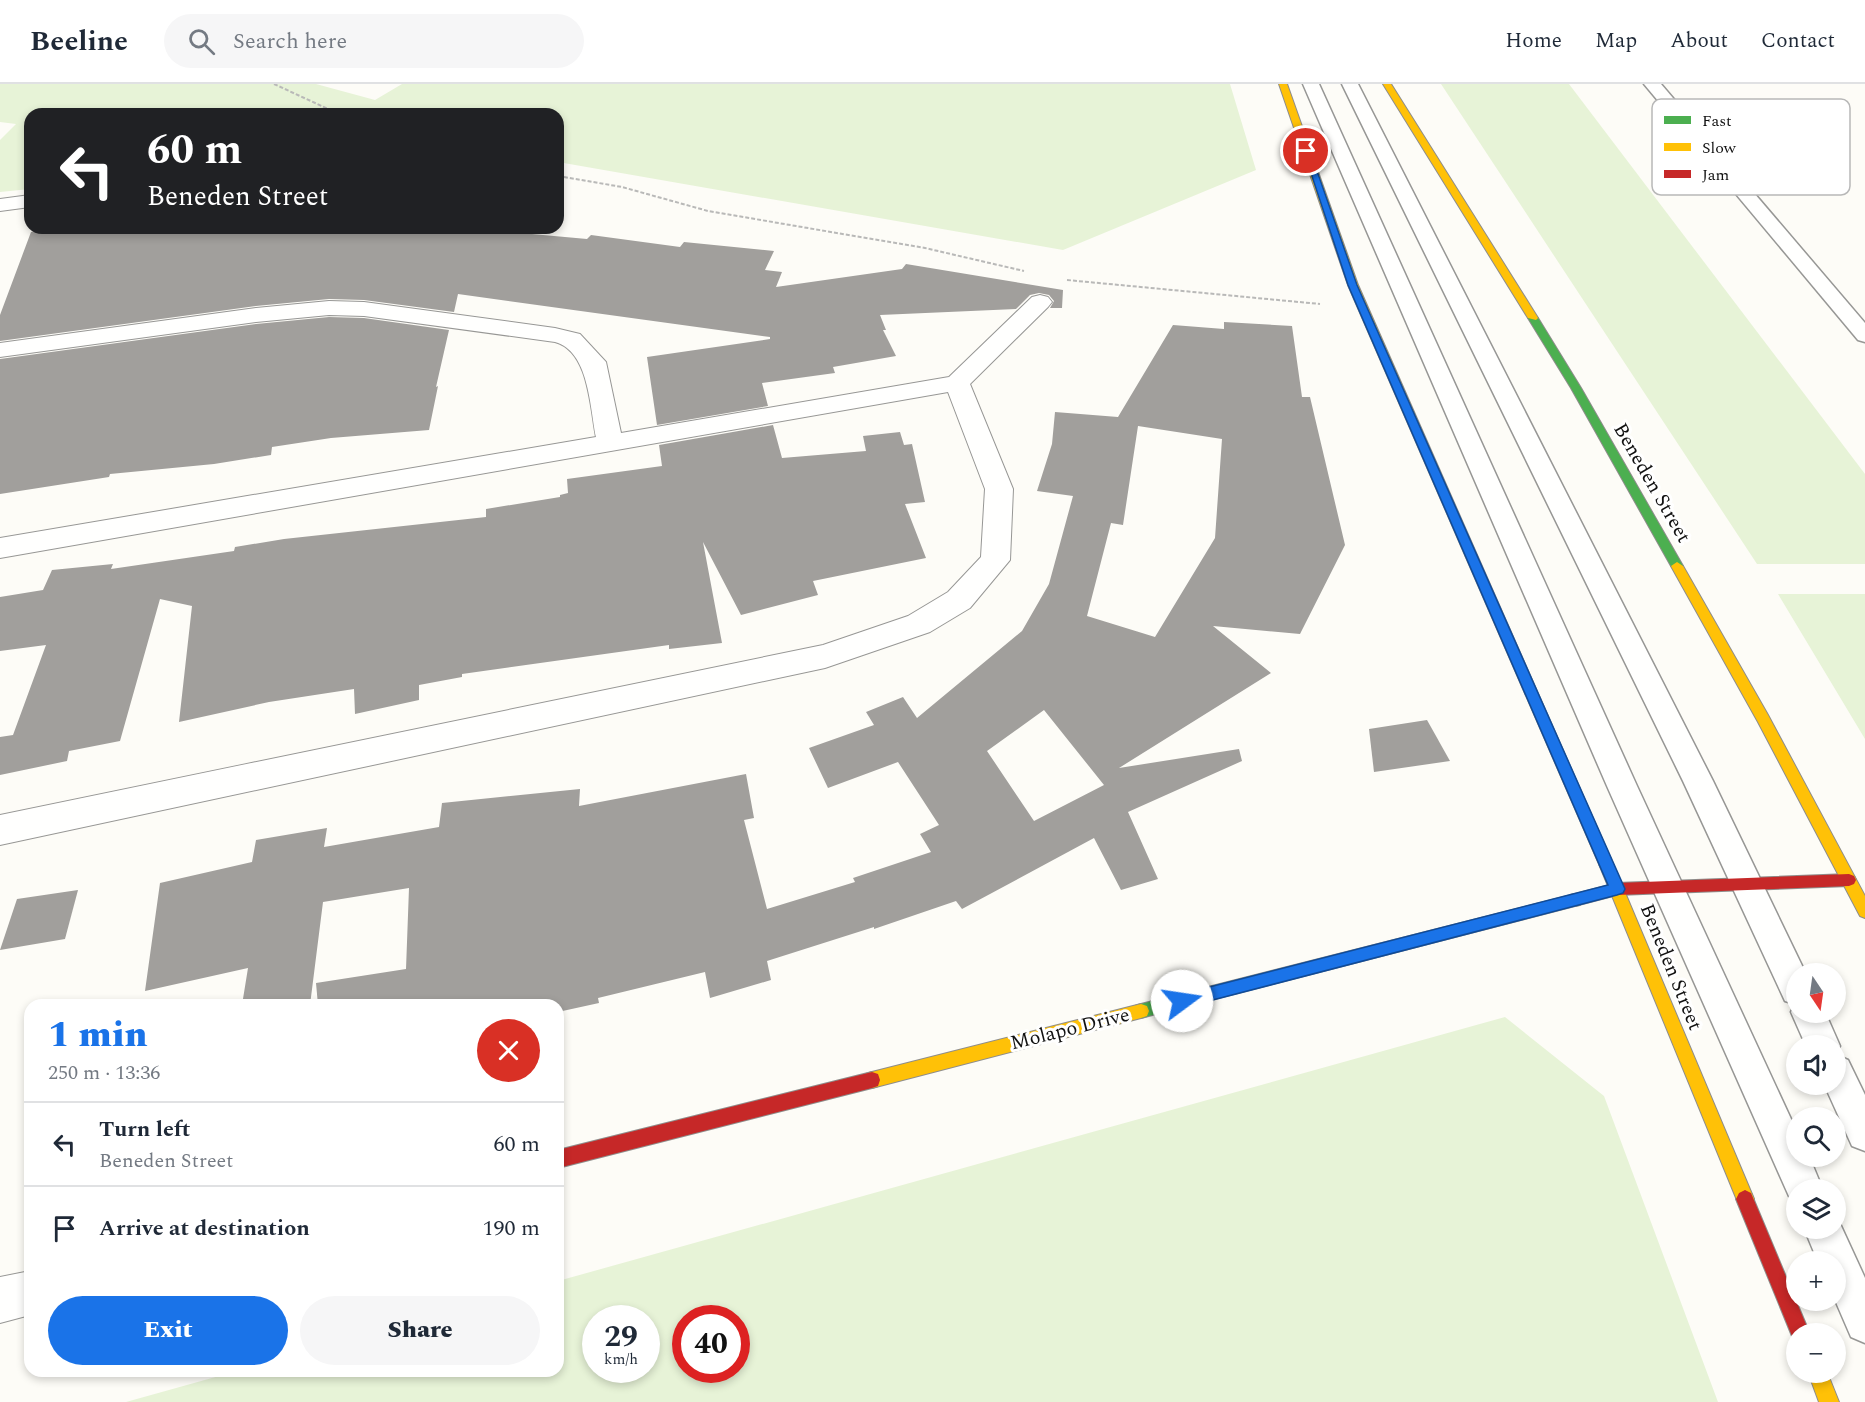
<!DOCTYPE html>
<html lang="en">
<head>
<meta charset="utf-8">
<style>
	:root { --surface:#fff; --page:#f6f6f7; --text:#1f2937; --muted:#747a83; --line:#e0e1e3; --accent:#1a73e8 }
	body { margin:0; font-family:Spectral,serif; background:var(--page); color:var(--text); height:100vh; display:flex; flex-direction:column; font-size:22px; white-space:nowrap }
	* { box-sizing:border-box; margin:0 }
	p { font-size:20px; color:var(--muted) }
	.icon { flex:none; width:33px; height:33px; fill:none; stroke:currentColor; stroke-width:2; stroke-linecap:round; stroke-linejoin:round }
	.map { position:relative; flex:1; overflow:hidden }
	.drawer { position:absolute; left:24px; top:915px; width:540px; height:378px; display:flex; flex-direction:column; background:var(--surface); border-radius:18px; box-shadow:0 3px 9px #0003 }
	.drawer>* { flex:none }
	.banner { position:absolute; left:24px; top:24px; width:540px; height:126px; border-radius:18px; box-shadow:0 3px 9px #0003; background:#202124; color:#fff; overflow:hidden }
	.needle { width:39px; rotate:167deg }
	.fabs { position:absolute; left:1786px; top:879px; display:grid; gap:12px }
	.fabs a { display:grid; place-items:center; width:60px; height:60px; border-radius:50%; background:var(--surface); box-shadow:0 3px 9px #0003; font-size:30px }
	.speed { position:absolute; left:582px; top:1221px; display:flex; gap:12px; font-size:30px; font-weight:700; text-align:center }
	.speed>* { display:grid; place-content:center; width:78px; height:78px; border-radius:50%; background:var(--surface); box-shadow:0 3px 9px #0003; line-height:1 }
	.speed small { font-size:15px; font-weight:400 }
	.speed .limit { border:9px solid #d22; background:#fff; color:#111 }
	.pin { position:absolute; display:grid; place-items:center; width:51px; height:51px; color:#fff; margin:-26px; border:3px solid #fff; border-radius:50%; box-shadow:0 2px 6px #0007 }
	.me { position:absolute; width:66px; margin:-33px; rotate:76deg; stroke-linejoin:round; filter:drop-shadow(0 0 4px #0008) }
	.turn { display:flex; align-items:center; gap:21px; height:126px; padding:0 24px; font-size:27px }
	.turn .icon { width:78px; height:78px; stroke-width:2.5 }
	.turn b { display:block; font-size:42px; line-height:51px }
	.round { display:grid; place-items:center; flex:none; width:63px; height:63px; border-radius:32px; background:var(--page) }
	.overview { display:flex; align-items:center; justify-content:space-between; height:102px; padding:0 24px }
	h1 { font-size:36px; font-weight:800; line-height:45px; color:var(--accent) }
	.action { display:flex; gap:12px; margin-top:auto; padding:12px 24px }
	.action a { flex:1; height:69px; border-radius:36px; background:var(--accent); color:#fff; font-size:24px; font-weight:800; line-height:69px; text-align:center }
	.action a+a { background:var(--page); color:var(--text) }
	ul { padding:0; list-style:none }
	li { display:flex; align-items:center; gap:18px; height:84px; padding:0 24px; border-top:2px solid var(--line) }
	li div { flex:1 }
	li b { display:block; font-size:22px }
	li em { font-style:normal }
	header { display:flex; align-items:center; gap:36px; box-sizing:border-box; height:84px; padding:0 30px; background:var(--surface); border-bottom:2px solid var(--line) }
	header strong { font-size:28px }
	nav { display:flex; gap:33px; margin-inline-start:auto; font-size:21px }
	.search { width:420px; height:54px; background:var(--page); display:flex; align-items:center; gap:15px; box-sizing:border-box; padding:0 21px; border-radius:33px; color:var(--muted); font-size:22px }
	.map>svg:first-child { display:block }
	.green { fill:#e7f3d7; fill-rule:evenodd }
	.building { fill:#a19f9c; fill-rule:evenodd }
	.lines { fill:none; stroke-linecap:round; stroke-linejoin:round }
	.lane-casing { stroke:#979795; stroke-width:3 }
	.street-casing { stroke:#979795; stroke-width:2 }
	.fast-casing { stroke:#8e8d8b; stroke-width:2 }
	.slow-casing { stroke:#8e8d8b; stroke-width:2 }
	.jam-casing { stroke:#8e8d8b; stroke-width:2 }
	.path { stroke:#b9b9b8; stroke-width:2; stroke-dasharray:4 2; stroke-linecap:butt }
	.lane { fill:#fffffe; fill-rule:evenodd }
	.street { fill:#fffffe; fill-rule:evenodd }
	.fast { fill:#4caf50; fill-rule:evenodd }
	.slow { fill:#ffc107; fill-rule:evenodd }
	.jam { fill:#c62828; fill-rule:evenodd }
	.route { fill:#1a73e8; stroke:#114b97; stroke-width:1.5 }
	.labels { text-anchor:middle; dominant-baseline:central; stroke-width:6; stroke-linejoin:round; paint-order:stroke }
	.street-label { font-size:20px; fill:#111; stroke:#fff }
	.key { fill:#fff; stroke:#b8b8b8; stroke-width:1.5 }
	.key-label { font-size:16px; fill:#111 }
</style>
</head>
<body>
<header>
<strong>Beeline</strong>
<div class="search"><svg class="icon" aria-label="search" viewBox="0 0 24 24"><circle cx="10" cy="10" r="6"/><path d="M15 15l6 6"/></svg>Search here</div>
<nav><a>Home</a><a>Map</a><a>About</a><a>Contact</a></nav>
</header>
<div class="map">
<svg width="1865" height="1318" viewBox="0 0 1865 1318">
	<rect width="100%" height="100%" fill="#fdfcf7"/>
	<g class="green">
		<polygon points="0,0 316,0 375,16 402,0 1230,0 1256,86 1063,166 558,78 558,30 30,30 30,105 0,108 0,56 16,40 0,38"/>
		<polygon points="1441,0 1569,0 1865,390 1865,480 1757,480"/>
		<polygon points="1778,510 1865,510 1865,656 1865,655"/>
		<path d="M1505 933 1604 1012 1718 1318H126L237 1287H558V1197ZM596 1234H646V1286H596ZM686 1234H736V1286H686Z"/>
	</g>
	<g class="building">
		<polygon points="54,144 512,144 510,148 587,155 591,151 680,163 684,158 774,167 765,186 782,188 776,203 902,185 906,180 1063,206 1062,224 1050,224 1054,217 1049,211 1039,209 1030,211 1016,225 880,231 886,246 883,246 896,272 833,283 835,289 762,299 768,322 657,341 647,273 770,255 770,253 458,210 454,228 364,216 329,215 256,222 0,257 0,231 31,148"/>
		<polygon points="329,233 364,234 449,246 436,303 438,302 429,346 331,354 272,363 271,371 214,380 110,390 109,393 0,410 0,275 256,240"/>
		<path d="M1224 238 1292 242 1302 313H1310L1345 461 1300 550 1213 542 1271 589 1119 684 1239 665 1242 677 1128 728 1158 795 1121 806 1094 754 962 825 956 817 874 845V843L767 877 771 896 710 914 705 888 598 914 599 919 558 928V921H318L316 899 406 885 409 804 323 818 310 921H242L248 884 145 907 160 799 252 778 256 756 327 744 324 763 439 743 442 719 580 705 579 722 746 690 754 734 744 736 767 825 855 798 853 794 931 768 920 750 939 741 898 678 828 704 809 664 874 641 866 628 903 613 917 634 1022 547 1049 500 1073 412 1037 407 1052 360 1055 328 1118 333 1173 241 1224 245ZM1138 342 1222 355 1215 454 1155 553 1087 532 1111 439 1123 441ZM1044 626 1104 701 1034 737 987 667Z"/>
		<polygon points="773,341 782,374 866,367 863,352 900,348 904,361 912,360 925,418 905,420 926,474 813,497 818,511 741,531 703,458 722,559 669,565 669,561 462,590 462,593 419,601 419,616 355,630 354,605 269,618 179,638 192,522 160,515 120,657 69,667 67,677 0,691 0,653 13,651 46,561 0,567 0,513 43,506 52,486 113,480 111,485 234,467 235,463 284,455 486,433 486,425 560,413 560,411 568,409 567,395 662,382 659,361"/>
		<polygon points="1427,636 1450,677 1374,688 1369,645"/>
		<polygon points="78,806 65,855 0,866 17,815"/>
	</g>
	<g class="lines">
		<defs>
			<g id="lane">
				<polygon points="1303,0 1319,0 1637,702 1797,1048 1797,1072 1809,1072 1823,1106 1797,1106 1797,1121 1792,1119 1607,702"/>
				<polygon points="1342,0 1358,0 1713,697 1806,890 1797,890 1797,928 1825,928 1840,962 1836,971 1836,962 1806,962 1791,928 1795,920 1785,917 1683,697"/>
				<polygon points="1644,0 1661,0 1865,239 1865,258 1858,256"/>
				<polygon points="1836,971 1848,976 1865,1011 1865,1067 1852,1062 1824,1000 1836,1000"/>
				<polygon points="1836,1131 1865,1194 1865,1259 1851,1253 1835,1216 1836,1178 1818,1178 1804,1144 1836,1144"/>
			</g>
			<g id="street">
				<polygon points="30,111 30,123 0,127 0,115"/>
				<path d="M1040 211 1048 213 1052 218 1048 223 970 300 1013 405 1010 476 970 524 930 548 825 584 0 761V731L823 561 908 532 948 508 981 473 985 405 948 308 0 474V454L596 353C590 323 589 267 555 258L364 232 329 231 256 238 0 273V259L256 224 329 217 364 218 555 244 580 250 606 278 621 349 949 293 1032 213Z"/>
				<polygon points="30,1187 30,1231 0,1239 0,1193"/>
			</g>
			<g id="fast">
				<polygon points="1533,231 1538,234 1581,304 1683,482 1681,485 1677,486 1671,482 1571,304 1528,234"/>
				<polygon points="1575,810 1580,811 1582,816 1580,821 1575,822 1141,934 1135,932 1133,927 1135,922 1141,920"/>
			</g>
			<g id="slow">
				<polygon points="1279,0 1287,0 1358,201 1477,471 1475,474 1467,474 1465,471 1348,201"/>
				<polygon points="1383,0 1391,0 1538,234 1536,236 1528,234"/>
				<polygon points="1677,478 1683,482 1768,631 1865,812 1865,834 1860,832 1758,638 1671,482"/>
				<polygon points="1606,774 1611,776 1613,780 1754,1115 1751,1121 1745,1124 1739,1121 1599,780 1601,776"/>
				<polygon points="1141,920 1147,922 1149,927 1147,932 1141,934 872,1004 866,1002 864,996 866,990 872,988"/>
				<polygon points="1808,1288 1827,1288 1839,1318 1819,1318"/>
			</g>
			<g id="jam">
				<polygon points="1471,467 1477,471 1613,780 1611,784 1606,786 1601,784 1599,780 1465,471"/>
				<polygon points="1849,790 1854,792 1856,796 1854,800 1849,802 1617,811 1575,822 1570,821 1568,816 1570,811 1575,810 1617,799"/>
				<polygon points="872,988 878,990 880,996 878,1002 872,1004 558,1084 558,1066"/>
				<polygon points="1745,1106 1751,1109 1810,1250 1797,1250 1797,1258 1794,1257 1736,1115 1739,1109"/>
			</g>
		</defs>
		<use href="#lane" class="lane-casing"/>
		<use href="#street" class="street-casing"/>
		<use href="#fast" class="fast-casing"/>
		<use href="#slow" class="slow-casing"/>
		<use href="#jam" class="jam-casing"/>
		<g class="path">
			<polyline points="274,0 339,30"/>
			<polyline points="558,92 622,103 708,127 925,164 1024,187"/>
			<polyline points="1067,196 1320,220"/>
		</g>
		<use href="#lane" class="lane"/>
		<use href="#street" class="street"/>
		<use href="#fast" class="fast"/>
		<use href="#slow" class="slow"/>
		<use href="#jam" class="jam"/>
	</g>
	<polygon class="route" points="1303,65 1310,67 1357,201 1625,805 1623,809 1617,811 1182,924 1177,922 1174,917 1177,912 1182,910 1608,801 1348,201"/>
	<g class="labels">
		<g class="street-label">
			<text transform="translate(1652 399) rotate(60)">Beneden Street</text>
			<text transform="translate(1671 883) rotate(68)">Beneden Street</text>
			<text transform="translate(1070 945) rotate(-14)">Molapo Drive</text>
		</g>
	</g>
	<rect x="1652" y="15" width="198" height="96" rx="9" class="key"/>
	<rect x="1664" y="32" width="27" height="8" fill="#4caf50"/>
	<rect x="1664" y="59" width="27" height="8" fill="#ffc107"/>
	<rect x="1664" y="86" width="27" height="8" fill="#c62828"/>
	<g class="key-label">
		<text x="1702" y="42">Fast</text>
		<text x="1702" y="69">Slow</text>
		<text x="1702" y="96">Jam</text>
	</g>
</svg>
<div class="fabs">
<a><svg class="needle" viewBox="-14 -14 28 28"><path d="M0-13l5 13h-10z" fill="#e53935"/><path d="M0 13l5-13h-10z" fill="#747a83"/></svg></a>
<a><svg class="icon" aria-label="sound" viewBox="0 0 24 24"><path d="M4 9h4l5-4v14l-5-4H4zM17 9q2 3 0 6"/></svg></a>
<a><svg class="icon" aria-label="search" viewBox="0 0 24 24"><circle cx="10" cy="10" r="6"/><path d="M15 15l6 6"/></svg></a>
<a><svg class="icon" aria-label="layers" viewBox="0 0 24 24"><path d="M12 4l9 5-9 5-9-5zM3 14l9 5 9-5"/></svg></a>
<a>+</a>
<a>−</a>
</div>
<div class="speed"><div>29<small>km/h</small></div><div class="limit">40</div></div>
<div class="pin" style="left:1306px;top:67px;background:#d93025"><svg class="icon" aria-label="arrive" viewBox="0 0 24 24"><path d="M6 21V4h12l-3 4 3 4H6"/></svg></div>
<svg class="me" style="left:1182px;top:917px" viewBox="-20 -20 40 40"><circle r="19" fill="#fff"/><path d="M0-13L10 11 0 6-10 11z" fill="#1a73e8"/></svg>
<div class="banner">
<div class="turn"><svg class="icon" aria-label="left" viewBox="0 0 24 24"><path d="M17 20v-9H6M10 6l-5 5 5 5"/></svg><div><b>60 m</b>Beneden Street</div></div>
</div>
<section class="drawer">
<div class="overview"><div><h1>1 min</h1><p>250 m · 13:36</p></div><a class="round" style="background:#d93025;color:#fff"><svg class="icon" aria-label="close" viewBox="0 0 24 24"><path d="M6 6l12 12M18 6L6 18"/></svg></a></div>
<ul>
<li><svg class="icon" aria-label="left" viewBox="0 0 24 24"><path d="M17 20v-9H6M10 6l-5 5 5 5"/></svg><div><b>Turn left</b><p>Beneden Street</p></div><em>60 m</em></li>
<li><svg class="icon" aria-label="arrive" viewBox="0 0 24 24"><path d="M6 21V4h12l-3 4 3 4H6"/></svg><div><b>Arrive at destination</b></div><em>190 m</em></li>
</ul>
<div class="action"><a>Exit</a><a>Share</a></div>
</section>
</div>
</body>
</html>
